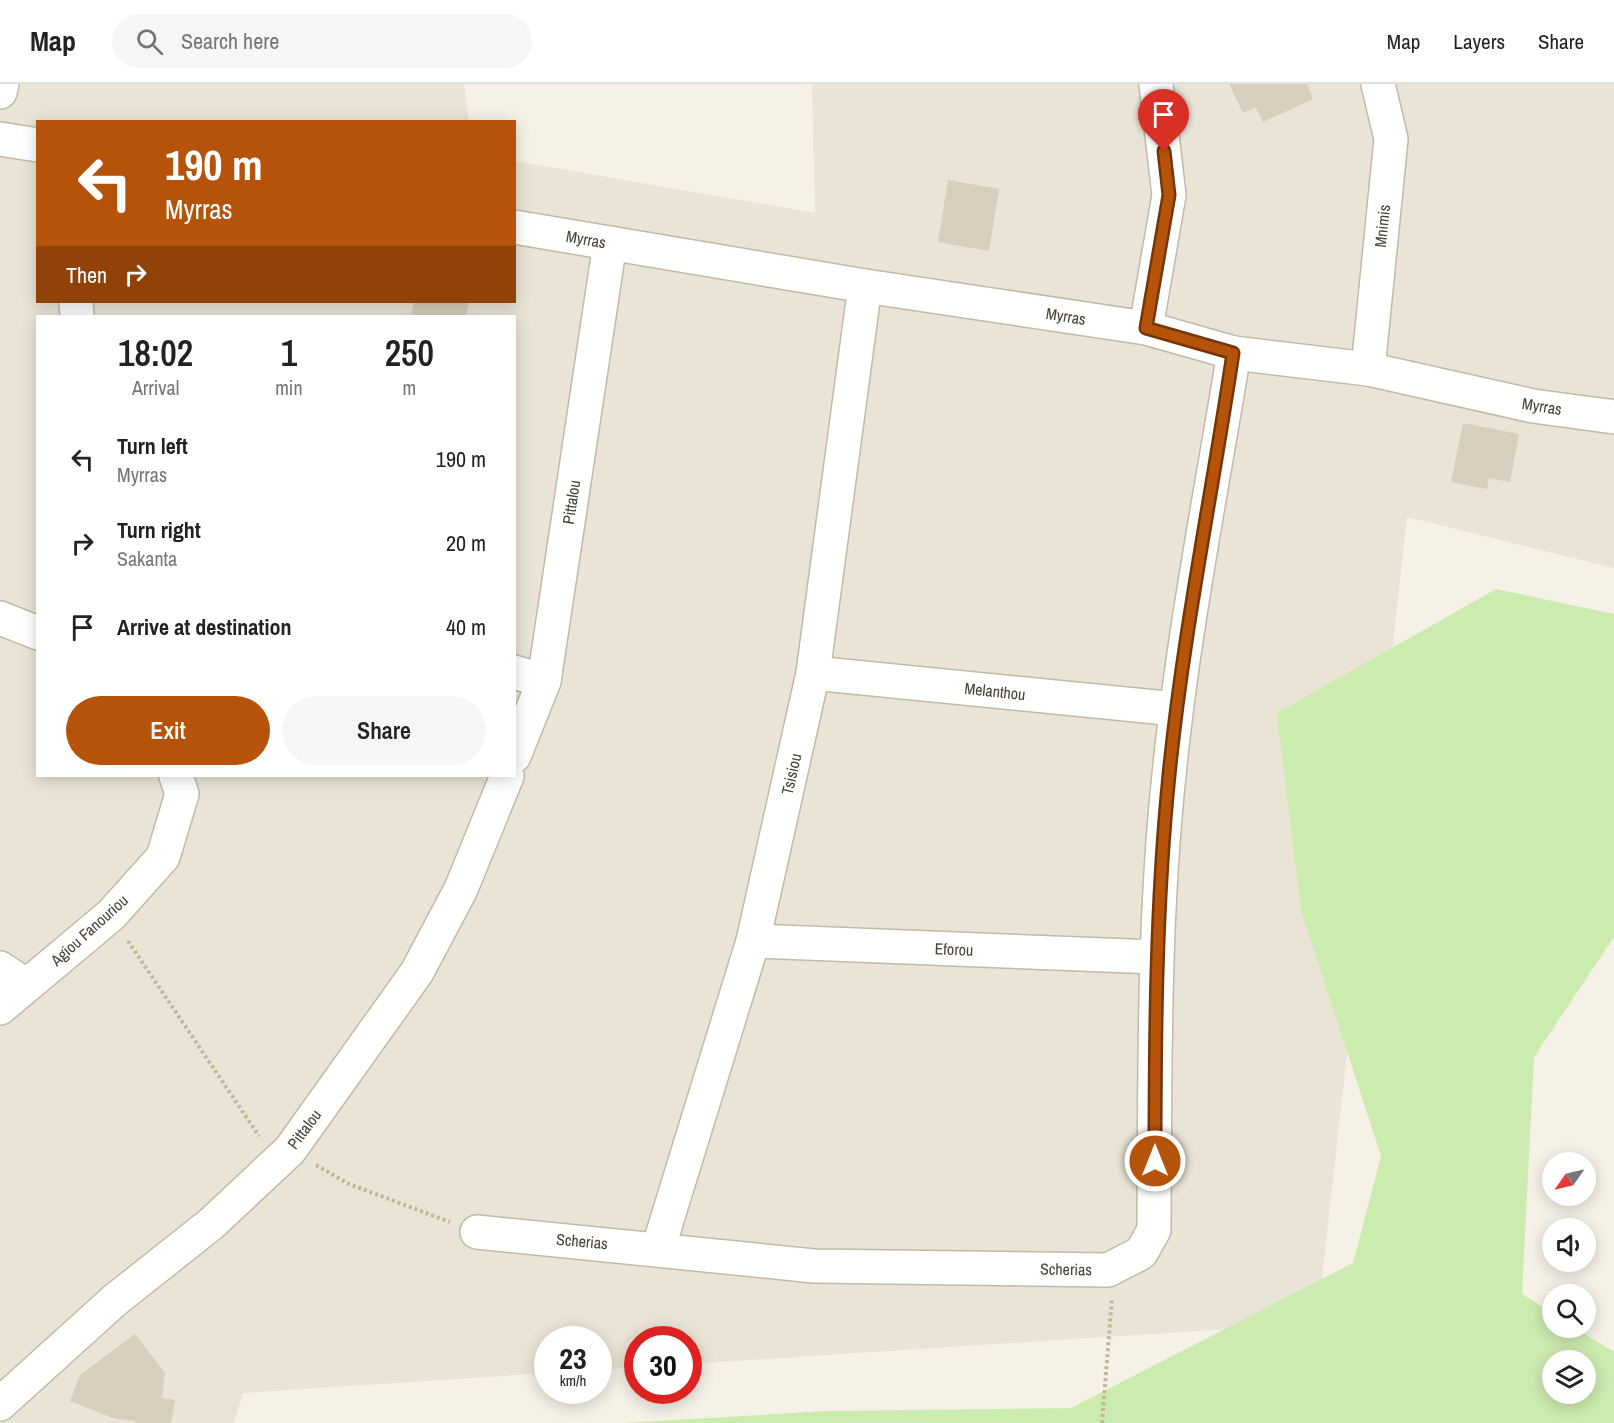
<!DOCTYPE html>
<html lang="en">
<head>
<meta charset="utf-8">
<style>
	:root { --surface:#fff; --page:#f6f6f6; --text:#222; --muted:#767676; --line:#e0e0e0; --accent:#b45309 }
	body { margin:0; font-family:"Archivo Narrow",sans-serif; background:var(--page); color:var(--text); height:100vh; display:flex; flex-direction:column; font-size:22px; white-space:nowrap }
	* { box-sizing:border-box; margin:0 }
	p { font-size:20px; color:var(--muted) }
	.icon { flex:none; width:33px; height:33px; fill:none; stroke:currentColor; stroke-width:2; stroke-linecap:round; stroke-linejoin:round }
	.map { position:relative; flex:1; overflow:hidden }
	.side { position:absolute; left:36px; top:231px; width:480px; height:462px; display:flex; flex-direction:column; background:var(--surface); border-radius:0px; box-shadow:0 3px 15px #0003 }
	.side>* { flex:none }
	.hud { position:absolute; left:36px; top:36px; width:480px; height:183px; border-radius:0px; box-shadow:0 3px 15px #0003; background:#b45309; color:#fff; overflow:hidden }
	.needle { width:39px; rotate:236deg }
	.buttons { position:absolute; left:1542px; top:1068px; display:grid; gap:12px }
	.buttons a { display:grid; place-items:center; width:54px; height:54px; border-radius:50%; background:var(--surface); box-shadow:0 3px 15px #0003; font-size:30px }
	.speed { position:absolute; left:534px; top:1242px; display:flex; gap:12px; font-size:30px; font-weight:700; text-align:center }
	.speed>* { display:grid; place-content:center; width:78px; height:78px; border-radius:50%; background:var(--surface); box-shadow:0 3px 15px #0003; line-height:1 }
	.speed small { font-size:15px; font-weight:400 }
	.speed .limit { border:9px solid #d22; background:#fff; color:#111 }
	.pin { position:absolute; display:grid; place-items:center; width:51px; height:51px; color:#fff; margin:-62px -26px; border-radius:50% 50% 50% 0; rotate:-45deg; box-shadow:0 0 6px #0007 }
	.pin .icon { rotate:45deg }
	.me { position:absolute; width:66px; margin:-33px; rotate:0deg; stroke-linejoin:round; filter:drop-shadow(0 0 4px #0008) }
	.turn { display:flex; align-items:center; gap:21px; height:126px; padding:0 30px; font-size:27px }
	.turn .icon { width:78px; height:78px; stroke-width:2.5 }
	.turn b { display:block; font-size:42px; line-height:51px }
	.then { display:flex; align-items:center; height:57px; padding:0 30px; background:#0003; gap:12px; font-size:22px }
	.eta { display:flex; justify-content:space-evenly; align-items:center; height:102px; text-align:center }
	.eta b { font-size:36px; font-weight:600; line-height:42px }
	.action { display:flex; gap:12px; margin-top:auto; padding:12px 30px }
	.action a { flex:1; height:69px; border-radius:36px; background:var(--accent); color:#fff; font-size:24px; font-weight:600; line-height:69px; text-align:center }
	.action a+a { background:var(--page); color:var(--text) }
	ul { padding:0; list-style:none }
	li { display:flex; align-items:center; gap:18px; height:84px; padding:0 30px }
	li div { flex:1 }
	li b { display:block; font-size:22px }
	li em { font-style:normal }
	header { display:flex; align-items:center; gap:36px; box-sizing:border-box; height:84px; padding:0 30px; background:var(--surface); border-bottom:2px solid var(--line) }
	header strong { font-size:28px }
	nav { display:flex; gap:33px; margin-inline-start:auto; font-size:21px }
	.search { width:420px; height:54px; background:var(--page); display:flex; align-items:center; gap:15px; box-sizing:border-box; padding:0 21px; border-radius:33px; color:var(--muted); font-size:22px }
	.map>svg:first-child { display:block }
	.residential { fill:#e9e4d5; fill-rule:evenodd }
	.green { fill:#ccebae; fill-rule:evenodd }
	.building { fill:#d7cebc }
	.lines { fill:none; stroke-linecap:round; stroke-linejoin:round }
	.minor-casing { stroke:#c1baa9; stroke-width:36 }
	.path { stroke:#c3b79a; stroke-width:4; stroke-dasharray:3 3; stroke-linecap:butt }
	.minor { stroke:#fff; stroke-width:33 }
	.route-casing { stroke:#753606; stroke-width:15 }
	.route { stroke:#b45309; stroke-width:10 }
	.labels { text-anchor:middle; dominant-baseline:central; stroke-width:5; stroke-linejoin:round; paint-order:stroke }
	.street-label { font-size:16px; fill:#484236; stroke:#fff }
</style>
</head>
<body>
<header>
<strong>Map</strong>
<div class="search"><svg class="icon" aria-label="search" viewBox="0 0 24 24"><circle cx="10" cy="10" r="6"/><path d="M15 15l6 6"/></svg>Search here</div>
<nav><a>Map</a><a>Layers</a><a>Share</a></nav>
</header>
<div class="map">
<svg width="1614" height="1339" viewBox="0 0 1614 1339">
	<rect width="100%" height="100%" fill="#f5f1e7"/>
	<path class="residential" d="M0 0H464L469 37 38 38V218H514L515 77 815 129 812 0H1614V484L1407 433 1317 1239 689 1280 688 1256H638L637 1283 599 1286 598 1256H548L547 1289 243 1309 234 1339H0ZM38 232H514V692H38Z"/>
	<path class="green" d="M1496 505 1614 530V853L1534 973 1522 1210 1552 1229V1244H1575L1614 1268V1339H624L826 1327 1071 1324 1353 1179 1381 1072 1301 826 1277 629ZM1586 1276V1310H1552V1276Z"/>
	<g class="building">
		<polygon points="1229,0 1307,0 1313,15 1263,38 1255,23 1243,29"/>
		<polygon points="948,96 999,105 989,167 938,158"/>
		<polygon points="414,218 469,218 466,232 411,232"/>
		<polygon points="1463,339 1519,350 1510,398 1489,394 1487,405 1451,398"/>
		<polygon points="135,1250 165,1289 162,1314 175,1316 171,1339 135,1339 135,1337 113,1334 70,1317 80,1291"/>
	</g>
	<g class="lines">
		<defs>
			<g id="minor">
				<polyline points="0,8 2,0"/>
				<polyline points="0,55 38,61"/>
				<polyline points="514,143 865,202 1146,244 1234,269 1368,285 1533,322 1614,333"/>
				<polyline points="76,218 77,232"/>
				<polyline points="1146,244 1169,111 1156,0"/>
				<polyline points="1368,285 1391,55 1378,0"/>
				<polyline points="0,534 38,549"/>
				<polyline points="514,588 544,597"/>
				<polyline points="813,589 1176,625"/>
				<polyline points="514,672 544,597 610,159"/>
				<polyline points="753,857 1156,873"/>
				<polyline points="0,884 26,901"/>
				<polyline points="0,924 111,831 163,773 182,710 176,692"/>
				<path d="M477 1148 814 1182 1108 1186 1141 1169 1154 1146C1155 994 1153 842 1169 691 1183 550 1211 409 1234 269"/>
				<polyline points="658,1165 753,857 813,589 865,202"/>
				<polyline points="0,1320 115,1216 211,1140 290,1066 417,888 461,805 507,692"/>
			</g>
		</defs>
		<use href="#minor" class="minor-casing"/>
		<g class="path">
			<polyline points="128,857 259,1052"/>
			<polyline points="316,1081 349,1100 450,1138"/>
			<polyline points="1102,1339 1112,1214"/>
		</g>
		<use href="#minor" class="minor"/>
	</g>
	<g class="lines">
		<defs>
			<path id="route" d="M1155 1077C1155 949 1156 820 1169 691 1183 550 1212 410 1233 269L1146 244 1169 111 1164 67"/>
		</defs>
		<use href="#route" class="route-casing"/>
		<use href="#route" class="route"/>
	</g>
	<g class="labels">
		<g class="street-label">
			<text transform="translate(1382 142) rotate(-84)">Mnimis</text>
			<text transform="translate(586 155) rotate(10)">Myrras</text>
			<text transform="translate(1066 232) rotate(9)">Myrras</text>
			<text transform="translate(1542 322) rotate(9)">Myrras</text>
			<text transform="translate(571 418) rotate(-81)">Pittalou</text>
			<text transform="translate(995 607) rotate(6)">Melanthou</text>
			<text transform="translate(791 690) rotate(-77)">Tsisiou</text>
			<text transform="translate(89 846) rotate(-42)">Agiou Fanouriou</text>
			<text transform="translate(954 865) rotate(2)">Eforou</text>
			<text transform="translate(304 1045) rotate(-53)">Pittalou</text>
			<text transform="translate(582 1157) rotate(5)">Scherias</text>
			<text transform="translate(1066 1185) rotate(1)">Scherias</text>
		</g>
	</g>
</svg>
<div class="buttons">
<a><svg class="needle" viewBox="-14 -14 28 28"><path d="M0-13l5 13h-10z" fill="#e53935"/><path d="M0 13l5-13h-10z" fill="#767676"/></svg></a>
<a><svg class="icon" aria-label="sound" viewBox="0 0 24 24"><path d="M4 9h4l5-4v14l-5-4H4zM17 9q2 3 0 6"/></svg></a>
<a><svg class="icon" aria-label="search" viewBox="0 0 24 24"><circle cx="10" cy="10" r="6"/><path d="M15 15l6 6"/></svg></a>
<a><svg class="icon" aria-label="layers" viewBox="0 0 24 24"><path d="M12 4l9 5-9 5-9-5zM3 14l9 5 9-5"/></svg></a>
</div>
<div class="speed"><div>23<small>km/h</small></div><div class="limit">30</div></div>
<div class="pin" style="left:1164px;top:67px;background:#d93025"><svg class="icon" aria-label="arrive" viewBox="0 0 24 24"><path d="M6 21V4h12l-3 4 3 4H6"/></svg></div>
<svg class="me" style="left:1155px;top:1077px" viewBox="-20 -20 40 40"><circle r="17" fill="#b45309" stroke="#fff" stroke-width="3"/><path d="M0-11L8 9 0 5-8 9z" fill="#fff"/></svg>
<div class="hud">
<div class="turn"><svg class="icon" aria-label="left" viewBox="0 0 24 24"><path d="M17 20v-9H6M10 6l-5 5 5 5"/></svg><div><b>190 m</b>Myrras</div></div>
<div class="then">Then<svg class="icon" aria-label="right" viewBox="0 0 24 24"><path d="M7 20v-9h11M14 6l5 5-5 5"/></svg></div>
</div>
<section class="side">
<div class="eta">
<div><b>18:02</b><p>Arrival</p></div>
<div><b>1</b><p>min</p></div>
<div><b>250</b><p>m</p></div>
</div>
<ul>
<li><svg class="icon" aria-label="left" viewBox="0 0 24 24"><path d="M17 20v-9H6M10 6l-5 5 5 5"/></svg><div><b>Turn left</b><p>Myrras</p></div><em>190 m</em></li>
<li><svg class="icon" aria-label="right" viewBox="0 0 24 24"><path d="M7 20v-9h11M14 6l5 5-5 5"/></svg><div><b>Turn right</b><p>Sakanta</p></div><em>20 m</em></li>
<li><svg class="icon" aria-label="arrive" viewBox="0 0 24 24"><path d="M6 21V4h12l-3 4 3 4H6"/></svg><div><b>Arrive at destination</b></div><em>40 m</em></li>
</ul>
<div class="action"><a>Exit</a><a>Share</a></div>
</section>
</div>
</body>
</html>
